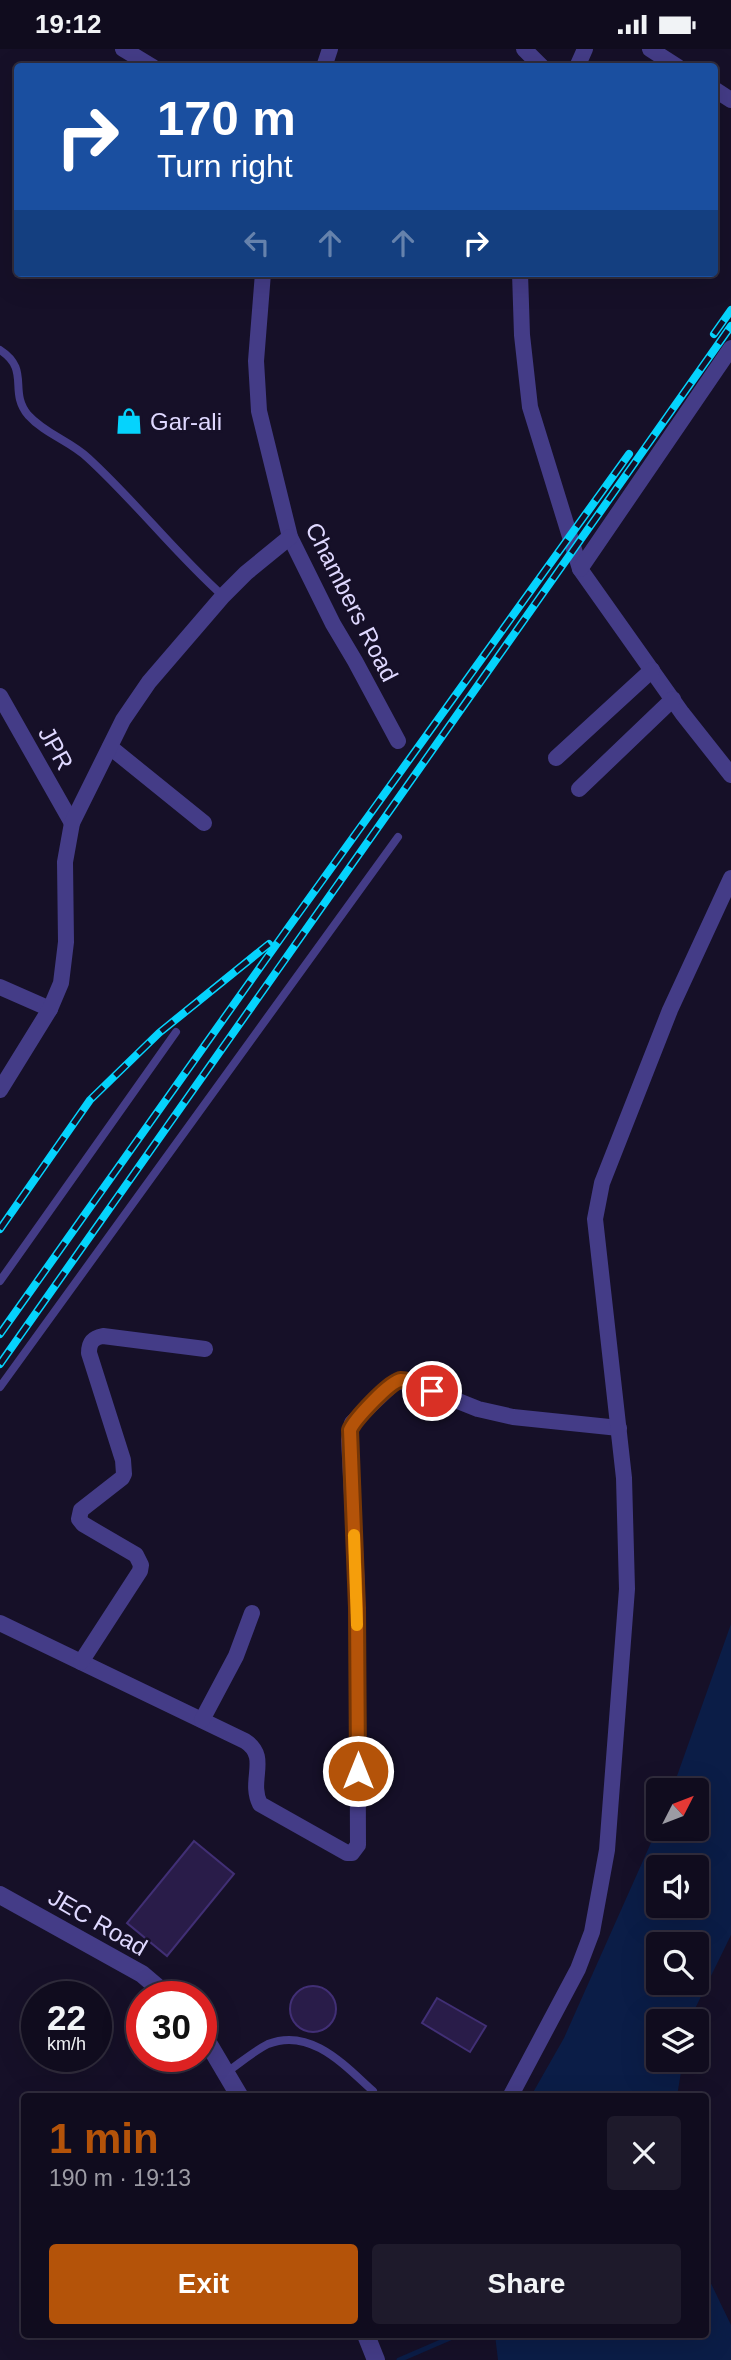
<!DOCTYPE html>
<html lang="en">
<head>
<meta charset="utf-8">
<style>
	:root { --surface:#100c1e; --page:#1e1a2b; --text:#f1f3f6; --muted:#9c9ba4; --line:#302c3c; --accent:#b45309 }
	body { margin:0; font-family:Helvetica,sans-serif; background:var(--page); color:var(--text); height:100vh; display:flex; flex-direction:column; font-size:26px; white-space:nowrap }
	* { box-sizing:border-box; margin:0 }
	p { font-size:23px; color:var(--muted) }
	.icon { flex:none; width:38px; height:38px; fill:none; stroke:currentColor; stroke-width:2; stroke-linecap:round; stroke-linejoin:round }
	.map { position:relative; flex:1; overflow:hidden }
	.panel { position:absolute; left:21px; top:2044px; width:688px; height:245px; display:flex; flex-direction:column; background:var(--surface); border-radius:7px; box-shadow:0 7px 28px #0002,0 0 0 2px var(--line) }
	.panel>* { flex:none }
	.top-card { position:absolute; left:14px; top:14px; width:704px; height:214px; border-radius:7px; box-shadow:0 7px 28px #0002,0 0 0 2px var(--line); background:#1a4fa0; color:#fff; overflow:hidden }
	.needle { width:46px; rotate:48deg }
	.fabs { position:absolute; left:646px; top:1729px; display:grid; gap:14px }
	.fabs a { display:grid; place-items:center; width:63px; height:63px; border-radius:7px; background:var(--surface); box-shadow:0 7px 28px #0002,0 0 0 2px var(--line); font-size:35px }
	.speed { position:absolute; left:21px; top:1932px; display:flex; gap:14px; font-size:35px; font-weight:700; text-align:center }
	.speed>* { display:grid; place-content:center; width:91px; height:91px; border-radius:50%; background:var(--surface); box-shadow:0 7px 28px #0002,0 0 0 2px var(--line); line-height:1 }
	.speed small { font-size:18px; font-weight:400 }
	.speed .limit { border:10px solid #d22; background:#fff; color:#111 }
	.pin { position:absolute; display:grid; place-items:center; width:60px; height:60px; color:#fff; margin:-30px; border:4px solid #fff; border-radius:50%; box-shadow:0 2px 7px #0007 }
	.me { position:absolute; width:77px; margin:-38px; rotate:0deg; stroke-linejoin:round; filter:drop-shadow(0 0 5px #0008) }
	.turn { display:flex; align-items:center; gap:24px; height:147px; padding:0 28px; font-size:32px }
	.turn .icon { width:91px; height:91px; stroke-width:2.5 }
	.turn b { display:block; font-size:49px; line-height:60px }
	.lanes { display:flex; align-items:center; height:66px; padding:0 28px; background:#0003; justify-content:center; gap:35px; direction:ltr }
	.lanes .off { opacity:.35 }
	.round { display:grid; place-items:center; flex:none; width:74px; height:74px; border-radius:7px; background:var(--page) }
	.overview { display:flex; align-items:center; justify-content:space-between; height:119px; padding:0 28px }
	h1 { font-size:42px; font-weight:700; line-height:52px; color:var(--accent) }
	.action { display:flex; gap:14px; margin-top:auto; padding:14px 28px }
	.action a { flex:1; height:80px; border-radius:7px; background:var(--accent); color:#fff; font-size:28px; font-weight:700; line-height:80px; text-align:center }
	.action a+a { background:var(--page); color:var(--text) }
	.status { display:flex; justify-content:space-between; align-items:center; height:49px; padding:0 35px; background:var(--surface); direction:ltr }
	.status svg { height:19px; fill:currentColor }
	.map>svg:first-child { display:block }
	.water { fill:#0b1d47; fill-rule:evenodd }
	.lines { fill:none; stroke-linecap:round; stroke-linejoin:round }
	.stream { stroke:#0b1d47; stroke-width:5 }
	.building { fill:#291c49; stroke:#412f75; stroke-width:2 }
	.service { stroke:#443c87; stroke-width:8 }
	.minor { stroke:#443c87; stroke-width:16 }
	.tertiary { stroke:#443c87; stroke-width:18 }
	.rail-casing { stroke:#05d3fd; stroke-width:8 }
	.rail { stroke:#161028; stroke-width:5; stroke-dasharray:16; stroke-linecap:butt }
	.route-casing { stroke:#753606; stroke-width:18 }
	.route { stroke:#b45309; stroke-width:12 }
	.slow { stroke:#f59e0b; stroke-width:12 }
	.labels { text-anchor:middle; dominant-baseline:central; stroke-width:5; stroke-linejoin:round; paint-order:stroke }
	.poi-label { font-size:24px; fill:#dfd8ff; stroke:#161028; text-anchor:start }
	.street-label { font-size:24px; fill:#dfd8ff; stroke:#161028 }
</style>
</head>
<body>
<div class="status"><b>19:12</b><svg viewBox="0 0 49 12"><path d="M0 12V9h3v3zM5 12V6h3v6zM10 12V3h3v9zM15 12V0h3v12zM26 1h20v11H26zM47 4h2v5h-2z"/></svg></div>
<div class="map">
<svg width="731" height="2311" viewBox="0 0 731 2311">
	<rect width="100%" height="100%" fill="#161028"/>
	<g class="water">
		<path d="M731 1575V1886L689 1972H658V2011H683L677 2047H531L564 1989 658 1778 696 1780V1741H672ZM658 1818H696V1857H658ZM658 1895H696V1934H658Z"/>
		<polygon points="705,2222 731,2276 731,2311 498,2311 495,2286 705,2286"/>
	</g>
	<g class="lines">
		<polyline class="stream" points="399,2311 457,2286"/>
	</g>
	<g class="building">
		<polygon points="194,1792 234,1825 167,1907 127,1874"/>
		<circle cx="313" cy="1960" r="23"/>
		<polygon points="437,1949 486,1977 470,2003 422,1974"/>
	</g>
	<g class="lines">
		<g class="service">
			<path d="M0 301C31 321 8 342 28 366 45 385 70 392 88 409 136 453 175 504 223 547"/>
			<polyline points="0,1232 176,983"/>
			<polyline points="0,1338 398,788"/>
			<path d="M227 2023C240 2014 254 2002 268 1995 311 1978 345 2017 373 2042"/>
		</g>
		<g class="minor">
			<polyline points="123,0 153,18"/>
			<polyline points="524,0 542,18"/>
			<polyline points="650,0 678,18"/>
			<polyline points="324,18 330,0"/>
			<polyline points="577,18 585,0"/>
			<polyline points="714,40 731,51"/>
			<polyline points="263,224 256,312 259,362 290,488 333,575 355,612 398,692"/>
			<polyline points="520,224 522,286 530,358 580,520 682,664 731,726"/>
			<polyline points="580,520 731,299"/>
			<polyline points="0,647 72,774"/>
			<polyline points="110,698 204,774"/>
			<polyline points="556,709 652,621"/>
			<polyline points="579,740 673,650"/>
			<polyline points="0,938 50,960"/>
			<polyline points="0,1041 50,960 61,934 66,893 65,813 72,774 123,671 149,633 223,547 246,524 290,488"/>
			<path d="M0 1574 245 1692C270 1708 248 1731 260 1755L347 1804H352L358 1796 357 1538 349 1391 352 1374 395 1333 408 1332 478 1360 513 1368 619 1379"/>
			<path d="M81 1613 140 1522 141 1516 136 1506 83 1475 79 1470 81 1461 122 1429 124 1425 123 1411 89 1304C89 1293 93 1289 103 1287L205 1300"/>
			<polyline points="202,1671 236,1607 252,1564"/>
			<polyline points="510,2048 578,1920 592,1883 607,1801 627,1540 624,1429 595,1170 602,1134 670,961 731,829"/>
		</g>
		<g class="tertiary">
			<polyline points="0,1846 142,1925 169,1948"/>
			<polyline points="201,1982 240,2048"/>
			<polyline points="366,2286 376,2311"/>
		</g>
		<defs>
			<g id="rail">
				<polyline points="714,285 731,261"/>
				<polyline points="0,1180 90,1051 159,984 269,895"/>
				<polyline points="0,1285 288,879 629,405"/>
				<polyline points="0,1315 731,277"/>
			</g>
		</defs>
		<use href="#rail" class="rail-casing"/>
		<use href="#rail" class="rail"/>
	</g>
	<g class="lines">
		<defs>
			<path id="route" d="M358 1722 357 1559 350 1381C354 1371 390 1332 401 1331 411 1331 423 1338 432 1342"/>
		</defs>
		<use href="#route" class="route-casing"/>
		<use href="#route" class="route"/>
		<polyline class="slow" points="354,1486 357,1576"/>
	</g>
	<defs>
		<symbol id="shop-bare" viewBox="-9 -9 18 18"><path d="M-5-2.5h2.3a2.7 3.5 0 0 1 5.4 0H5L5.5 6h-11ZM-1.5-2.5h3a1.5 2.3 0 0 0-3 0Z" fill="#05d3fd" stroke="#161028" stroke-width="2.5" paint-order="stroke"/></symbol>
	</defs>
	<g fill-rule="evenodd">
		<use href="#shop-bare" x="110" y="353" width="38" height="38"/>
	</g>
	<g class="labels">
		<g class="poi-label">
			<text x="150" y="372">Gar-ali</text>
		</g>
		<g class="street-label">
			<text transform="translate(352 553) rotate(63)">Chambers Road</text>
			<text transform="translate(56 699) rotate(61)">JPR</text>
			<text transform="translate(98 1873) rotate(30)">JEC Road</text>
		</g>
	</g>
</svg>
<div class="fabs">
<a><svg class="needle" viewBox="-14 -14 28 28"><path d="M0-13l5 13h-10z" fill="#e53935"/><path d="M0 13l5-13h-10z" fill="#9c9ba4"/></svg></a>
<a><svg class="icon" aria-label="sound" viewBox="0 0 24 24"><path d="M4 9h4l5-4v14l-5-4H4zM17 9q2 3 0 6"/></svg></a>
<a><svg class="icon" aria-label="search" viewBox="0 0 24 24"><circle cx="10" cy="10" r="6"/><path d="M15 15l6 6"/></svg></a>
<a><svg class="icon" aria-label="layers" viewBox="0 0 24 24"><path d="M12 4l9 5-9 5-9-5zM3 14l9 5 9-5"/></svg></a>
</div>
<div class="speed"><div>22<small>km/h</small></div><div class="limit">30</div></div>
<div class="pin" style="left:432px;top:1342px;background:#d93025"><svg class="icon" aria-label="arrive" viewBox="0 0 24 24"><path d="M6 21V4h12l-3 4 3 4H6"/></svg></div>
<svg class="me" style="left:358px;top:1722px" viewBox="-20 -20 40 40"><circle r="17" fill="#b45309" stroke="#fff" stroke-width="3"/><path d="M0-11L8 9 0 5-8 9z" fill="#fff"/></svg>
<div class="top-card">
<div class="turn"><svg class="icon" aria-label="right" viewBox="0 0 24 24"><path d="M7 20v-9h11M14 6l5 5-5 5"/></svg><div><b>170 m</b>Turn right</div></div>
<div class="lanes"><svg class="icon off" aria-label="left" viewBox="0 0 24 24"><path d="M17 20v-9H6M10 6l-5 5 5 5"/></svg><svg class="icon off" aria-label="ahead" viewBox="0 0 24 24"><path d="M12 20V5M6 11l6-6 6 6"/></svg><svg class="icon off" aria-label="ahead" viewBox="0 0 24 24"><path d="M12 20V5M6 11l6-6 6 6"/></svg><svg class="icon" aria-label="right" viewBox="0 0 24 24"><path d="M7 20v-9h11M14 6l5 5-5 5"/></svg></div>
</div>
<section class="panel">
<div class="overview"><div><h1>1 min</h1><p>190 m · 19:13</p></div><a class="round"><svg class="icon" aria-label="close" viewBox="0 0 24 24"><path d="M6 6l12 12M18 6L6 18"/></svg></a></div>
<div class="action"><a>Exit</a><a>Share</a></div>
</section>
</div>
</body>
</html>
